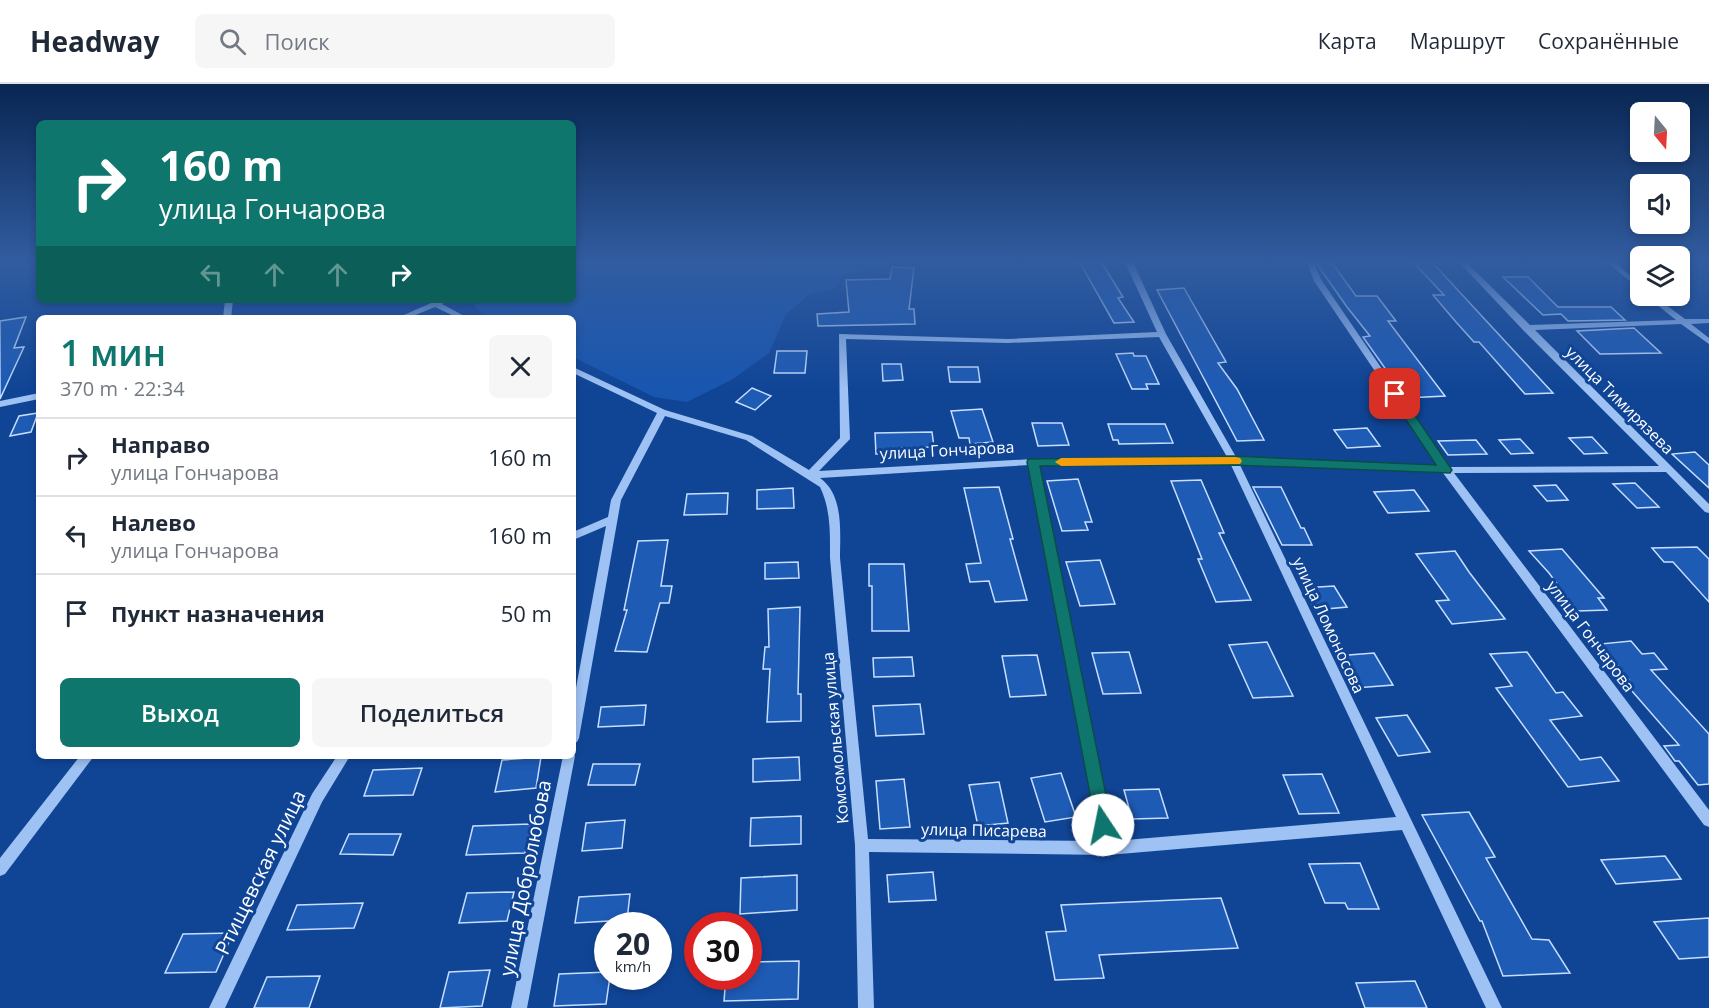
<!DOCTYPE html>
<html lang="ru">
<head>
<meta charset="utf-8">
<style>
	:root { --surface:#fff; --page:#f6f6f7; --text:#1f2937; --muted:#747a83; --line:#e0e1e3; --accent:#0f766e }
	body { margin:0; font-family:"Open Sans",sans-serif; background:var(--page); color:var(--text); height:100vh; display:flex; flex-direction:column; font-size:22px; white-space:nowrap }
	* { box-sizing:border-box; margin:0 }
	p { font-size:20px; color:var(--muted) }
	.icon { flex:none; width:33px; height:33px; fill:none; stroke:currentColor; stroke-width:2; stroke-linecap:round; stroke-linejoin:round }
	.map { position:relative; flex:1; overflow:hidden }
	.drawer { position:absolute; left:36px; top:231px; width:540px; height:444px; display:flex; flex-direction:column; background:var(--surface); border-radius:9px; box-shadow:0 3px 9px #0003 }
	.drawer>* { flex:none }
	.hud { position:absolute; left:36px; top:36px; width:540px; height:183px; border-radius:9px; box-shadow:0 3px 9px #0003; background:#0f766e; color:#fff; overflow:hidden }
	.needle { width:39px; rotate:162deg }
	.tools { position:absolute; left:1630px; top:18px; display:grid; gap:12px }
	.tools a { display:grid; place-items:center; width:60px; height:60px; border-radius:9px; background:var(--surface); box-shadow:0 3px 9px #0003; font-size:30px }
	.speed { position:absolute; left:594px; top:828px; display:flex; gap:12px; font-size:30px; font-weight:700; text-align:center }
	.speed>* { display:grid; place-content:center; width:78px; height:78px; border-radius:50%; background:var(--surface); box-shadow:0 3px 9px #0003; line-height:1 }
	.speed small { font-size:15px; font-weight:400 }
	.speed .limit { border:9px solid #d22; background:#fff; color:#111 }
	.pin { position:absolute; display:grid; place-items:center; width:51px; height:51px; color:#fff; margin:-26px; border-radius:12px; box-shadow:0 3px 9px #0006 }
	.me { position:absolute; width:66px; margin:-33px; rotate:349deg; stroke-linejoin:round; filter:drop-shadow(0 0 4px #0008) }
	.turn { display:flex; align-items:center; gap:21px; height:126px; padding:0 24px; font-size:27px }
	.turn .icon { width:78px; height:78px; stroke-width:2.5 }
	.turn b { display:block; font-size:42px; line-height:51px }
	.lanes { display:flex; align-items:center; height:57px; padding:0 24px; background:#0003; justify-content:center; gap:30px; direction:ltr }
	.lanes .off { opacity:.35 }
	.round { display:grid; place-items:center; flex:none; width:63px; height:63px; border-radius:9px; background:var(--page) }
	.headline { display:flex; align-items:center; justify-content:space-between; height:102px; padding:0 24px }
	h1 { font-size:36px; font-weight:600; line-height:45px; color:var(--accent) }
	.action { display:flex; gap:12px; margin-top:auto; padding:12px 24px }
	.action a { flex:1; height:69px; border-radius:9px; background:var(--accent); color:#fff; font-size:24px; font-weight:600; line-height:69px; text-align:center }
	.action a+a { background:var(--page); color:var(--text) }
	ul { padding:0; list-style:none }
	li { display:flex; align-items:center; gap:18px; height:78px; padding:0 24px; border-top:2px solid var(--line) }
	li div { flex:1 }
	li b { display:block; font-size:22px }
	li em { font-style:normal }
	header { display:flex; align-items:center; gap:36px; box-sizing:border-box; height:84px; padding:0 30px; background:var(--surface); border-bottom:2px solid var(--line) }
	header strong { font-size:28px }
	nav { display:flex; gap:33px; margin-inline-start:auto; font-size:21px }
	.search { width:420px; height:54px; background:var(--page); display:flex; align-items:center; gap:15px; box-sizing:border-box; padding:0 21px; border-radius:9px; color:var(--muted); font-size:22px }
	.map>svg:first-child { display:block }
	.green { fill:#1856b0 }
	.building { fill:#1e5bb5; stroke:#c7defe; stroke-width:1.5 }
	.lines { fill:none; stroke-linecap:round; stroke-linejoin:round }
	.minor { fill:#9fc2f4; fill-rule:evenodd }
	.route { fill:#0f766e; stroke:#0a4d48; stroke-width:1.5 }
	.slow { fill:#f59e0b }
	.labels { text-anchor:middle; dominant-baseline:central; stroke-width:6; stroke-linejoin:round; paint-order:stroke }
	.street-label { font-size:16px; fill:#fff; stroke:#104596 }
	.near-street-label { font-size:20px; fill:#fff; stroke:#104596 }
</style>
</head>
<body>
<header>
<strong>Headway</strong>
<div class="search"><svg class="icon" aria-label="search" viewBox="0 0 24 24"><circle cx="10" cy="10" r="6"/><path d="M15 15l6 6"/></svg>Поиск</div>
<nav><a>Карта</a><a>Маршрут</a><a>Сохранённые</a></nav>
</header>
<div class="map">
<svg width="1709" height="924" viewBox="0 0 1709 924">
	<rect width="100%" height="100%" fill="#104596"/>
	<polygon class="green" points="573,176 903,176 864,187 845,189 834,205 811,209 786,230 769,269 733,295 687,318 654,313 573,273 573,234 488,234 476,224 474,216 573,216"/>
	<g class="building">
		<polygon points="1100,176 1123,213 1118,214 1134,238 1114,239 1079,177"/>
		<polygon points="1314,176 1330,176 1356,212 1377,212 1396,237 1388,237 1445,312 1406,314 1363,253 1370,252 1347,223"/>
		<polygon points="1411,176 1430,176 1553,309 1525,310 1479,258 1474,258 1456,238 1433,211 1444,211"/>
		<polygon points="892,183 914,184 909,225 914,225 915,240 818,242 817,230 849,228 846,196 890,195"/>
		<polygon points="1503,193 1528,193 1558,223 1611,223 1625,236 1568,237 1561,230 1543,231"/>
		<polygon points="1184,204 1226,278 1218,279 1237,305 1264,356 1237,357 1157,206"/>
		<polygon points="26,233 14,264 24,263 0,315 0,237"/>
		<polygon points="1634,244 1661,269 1600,270 1577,247"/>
		<polygon points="777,267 807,267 805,289 774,289"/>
		<polygon points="1133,269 1134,272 1146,272 1159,300 1146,300 1148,305 1132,305 1116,270"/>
		<polygon points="882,280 901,280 903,296 883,297"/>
		<polygon points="948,283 978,283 980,298 950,298"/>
		<polygon points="752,304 771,312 755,326 736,318"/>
		<polygon points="982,325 993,358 970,360 969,354 959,354 951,327"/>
		<polygon points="38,329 31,348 10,352 19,332"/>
		<polygon points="1032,339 1062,339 1069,361 1038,362"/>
		<polygon points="1108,340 1165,340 1173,359 1119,360 1118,356 1113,356"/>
		<polygon points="1367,344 1380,362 1347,364 1334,346"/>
		<polygon points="932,348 934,363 893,364 893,370 876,370 875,349"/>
		<polygon points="1592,353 1607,369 1584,370 1569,354"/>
		<polygon points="1520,355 1533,369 1511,370 1499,356"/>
		<polygon points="1476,356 1487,370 1448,371 1438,357"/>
		<polygon points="1695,368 1709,381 1709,404 1672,370"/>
		<polygon points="1078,395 1092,438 1085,438 1088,446 1062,447 1047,397"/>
		<polygon points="1201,396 1224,449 1219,449 1251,516 1216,518 1198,475 1202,475 1171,397"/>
		<polygon points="1635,399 1659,423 1637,424 1613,400"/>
		<polygon points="1556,401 1568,416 1547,417 1534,402"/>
		<polygon points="999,403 1013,455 1010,455 1027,516 995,518 989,497 970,498 966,480 981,479 964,404"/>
		<polygon points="1253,403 1281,403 1301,444 1304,444 1312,461 1282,461"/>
		<polygon points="793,404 794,424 757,425 757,406"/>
		<polygon points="1414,406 1429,427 1388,429 1374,408"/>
		<polygon points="728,409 727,430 684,431 687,410"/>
		<polygon points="668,456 661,502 672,502 669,519 660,519 647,568 615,567 627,526 624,526 638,457"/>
		<polygon points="1697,463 1709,475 1709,518 1673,478 1664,478 1652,464"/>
		<polygon points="1562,465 1604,514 1598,514 1607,526 1577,527 1549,489 1529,467"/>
		<polygon points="1455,467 1469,488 1505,535 1452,540 1436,517 1449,516 1416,470"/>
		<polygon points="1100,476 1115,520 1080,522 1066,478"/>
		<polygon points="798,478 799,494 765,495 765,479"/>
		<polygon points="869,480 904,480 909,547 872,547 872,502 869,502"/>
		<polygon points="1334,502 1347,523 1315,526 1303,504"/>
		<polygon points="800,523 798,610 801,610 801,637 767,638 770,585 763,585 765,563 769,563 768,525"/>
		<polygon points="1631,557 1642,570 1654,569 1667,585 1651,586 1709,650 1709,700 1698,701 1679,677 1675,677 1664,662 1679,661 1625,599 1631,598 1600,560"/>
		<polygon points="1267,558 1293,612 1253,614 1229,561"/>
		<polygon points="1129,568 1141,609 1103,610 1092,569"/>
		<polygon points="1527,568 1556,609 1563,608 1582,632 1550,636 1580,676 1601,673 1619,697 1568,703 1496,604 1512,602 1490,570"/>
		<polygon points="1374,569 1393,601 1355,604 1336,572"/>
		<polygon points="1037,571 1046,611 1010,613 1002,572"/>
		<polygon points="912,573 914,592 874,593 873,574"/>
		<polygon points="920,620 924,650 876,652 873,622"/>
		<polygon points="646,621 644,641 598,643 601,623"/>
		<polygon points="1407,631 1430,668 1398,672 1376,634"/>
		<polygon points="541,673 536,704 495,708 502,676"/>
		<polygon points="799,673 800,696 753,698 753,675"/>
		<polygon points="593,680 640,680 635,701 588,701"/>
		<polygon points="422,684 413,711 364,712 373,686"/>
		<polygon points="1061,689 1076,733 1045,738 1031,694"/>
		<polygon points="1322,690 1339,729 1299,730 1283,691"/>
		<polygon points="904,695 910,743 880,745 876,697"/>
		<polygon points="999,698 1008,739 978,742 969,701"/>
		<polygon points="1159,705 1168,734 1132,735 1124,706"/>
		<polygon points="1469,728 1495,773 1486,774 1532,855 1549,856 1570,889 1503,892 1482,837 1480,837 1422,731"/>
		<polygon points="801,732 801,760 750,762 751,734"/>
		<polygon points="625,736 622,764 582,767 586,739"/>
		<polygon points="531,740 525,769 466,771 473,742"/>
		<polygon points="349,750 401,750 393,771 340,770"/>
		<polygon points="1665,772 1681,795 1616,800 1601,776"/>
		<polygon points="1360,779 1379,825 1348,825 1345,819 1325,819 1309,780"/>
		<polygon points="933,788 936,816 889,818 887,791"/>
		<polygon points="797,791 797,826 740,830 741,794"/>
		<polygon points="514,808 507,837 459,839 467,809"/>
		<polygon points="630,810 627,836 575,839 579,813"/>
		<polygon points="1221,814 1238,864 1099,871 1104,894 1055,896 1046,848 1066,847 1061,821"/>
		<polygon points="363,819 354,844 287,846 297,821"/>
		<polygon points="1709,834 1709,873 1679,875 1654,838"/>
		<polygon points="233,849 216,888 165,889 183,850"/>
		<polygon points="799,877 798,915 724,917 726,892 748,892 748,878"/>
		<polygon points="490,886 482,922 440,924 449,888"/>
		<polygon points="608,888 608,892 610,892 606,920 554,922 559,890"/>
		<polygon points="320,892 309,924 254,924 267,893"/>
		<polygon points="1415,897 1427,924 1365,924 1356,899"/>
	</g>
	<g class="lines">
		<g class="minor">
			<path d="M1124 176H1132L1166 250 1236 373 1439 382 1314 197 1306 176H1312L1322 197 1449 383 1659 382 1523 246 1457 176H1464L1530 241 1676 236 1646 212H1654L1685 235H1709V239L1691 240 1709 254V260L1681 240 1535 246 1709 420V429L1705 428 1666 388 1454 389 1709 726V743L1704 741 1443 389 1239 379 1502 924H1486L1402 746 1108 771 869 768 874 924H858L855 761 830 474C830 449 831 426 820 403L746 356 665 332 621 416 579 654 577 658 573 659V620L606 442 573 456V448L608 433 611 416 657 329 573 289V283L665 326 752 352 809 386 840 354 839 250 1008 255 1157 248ZM1159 253 1227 373 1033 375 819 387 850 355 846 255 1008 259ZM1230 379 1396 733 1114 757 1038 381ZM1029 381 1100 757 868 755 840 474C840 448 844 411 820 394Z"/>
			<polygon points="1604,176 1611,176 1641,200 1641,206"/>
			<polygon points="225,216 233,216 231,234 223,234"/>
			<polygon points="438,216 449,216 442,220 468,234 458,234 435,223 408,234 397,234"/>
			<polygon points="39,309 39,315 0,323 0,317"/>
			<polygon points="573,668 575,672 527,924 511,924 563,672 573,672"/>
			<polygon points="80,672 94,672 5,790 0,792 0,774"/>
			<polygon points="337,672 350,672 322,718 225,924 209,924 312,710"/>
		</g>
	</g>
	<linearGradient id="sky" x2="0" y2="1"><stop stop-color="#092652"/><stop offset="0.58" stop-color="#315ca0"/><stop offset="1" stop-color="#315ca0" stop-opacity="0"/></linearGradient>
	<rect width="1709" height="305" fill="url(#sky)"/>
	<polygon class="route" points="1395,307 1399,308 1450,383 1452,386 1450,389 1233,381 1040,382 1112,741 1109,747 1103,750 1097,747 1027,378 1028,375 1233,372 1436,381 1389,310"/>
	<polygon class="slow" points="1236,373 1240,374 1242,377 1240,380 1061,382 1055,378 1061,374"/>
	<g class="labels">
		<g class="street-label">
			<text transform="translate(1620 316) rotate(45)">улица Тимирязева</text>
			<text transform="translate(947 366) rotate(-3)">улица Гончарова</text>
			<text transform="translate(1329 541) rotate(65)">улица Ломоносова</text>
			<text transform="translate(1591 552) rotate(53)">улица Гончарова</text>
			<text transform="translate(835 654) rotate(-95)">Комсомольская улица</text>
			<text transform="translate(984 746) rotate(1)">улица Писарева</text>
		</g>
		<g class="near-street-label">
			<text transform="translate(260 788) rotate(-64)">Ртищевская улица</text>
			<text transform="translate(525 794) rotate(-79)">улица Добролюбова</text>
		</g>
	</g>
</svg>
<div class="tools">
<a><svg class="needle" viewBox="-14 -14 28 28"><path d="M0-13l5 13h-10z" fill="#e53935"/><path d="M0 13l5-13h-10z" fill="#747a83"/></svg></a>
<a><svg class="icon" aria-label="sound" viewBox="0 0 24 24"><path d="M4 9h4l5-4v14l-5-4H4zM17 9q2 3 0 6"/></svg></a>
<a><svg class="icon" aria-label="layers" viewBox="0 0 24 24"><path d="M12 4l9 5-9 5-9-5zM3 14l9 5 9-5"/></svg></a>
</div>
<div class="speed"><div>20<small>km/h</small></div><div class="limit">30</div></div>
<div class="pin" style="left:1395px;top:310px;background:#d93025"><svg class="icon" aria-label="arrive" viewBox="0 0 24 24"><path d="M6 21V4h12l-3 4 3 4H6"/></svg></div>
<svg class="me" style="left:1103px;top:741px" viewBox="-20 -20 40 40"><circle r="19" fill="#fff"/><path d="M0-13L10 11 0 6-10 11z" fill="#0f766e"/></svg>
<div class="hud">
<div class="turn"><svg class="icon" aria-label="right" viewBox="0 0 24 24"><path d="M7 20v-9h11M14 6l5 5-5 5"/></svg><div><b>160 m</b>улица Гончарова</div></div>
<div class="lanes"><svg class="icon off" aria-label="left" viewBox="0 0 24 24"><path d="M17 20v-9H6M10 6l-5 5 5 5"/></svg><svg class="icon off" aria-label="ahead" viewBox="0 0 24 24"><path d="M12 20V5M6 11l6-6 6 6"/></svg><svg class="icon off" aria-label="ahead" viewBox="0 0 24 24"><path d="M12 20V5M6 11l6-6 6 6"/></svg><svg class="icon" aria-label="right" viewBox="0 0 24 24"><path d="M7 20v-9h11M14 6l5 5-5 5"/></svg></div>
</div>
<section class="drawer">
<div class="headline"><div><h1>1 мин</h1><p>370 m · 22:34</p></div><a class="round"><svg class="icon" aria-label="close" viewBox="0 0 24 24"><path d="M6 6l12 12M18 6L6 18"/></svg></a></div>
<ul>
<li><svg class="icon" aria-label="right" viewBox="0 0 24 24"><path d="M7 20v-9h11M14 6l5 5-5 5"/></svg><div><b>Направо</b><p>улица Гончарова</p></div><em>160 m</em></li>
<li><svg class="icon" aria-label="left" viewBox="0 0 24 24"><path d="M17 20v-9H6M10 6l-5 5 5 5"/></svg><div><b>Налево</b><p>улица Гончарова</p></div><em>160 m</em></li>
<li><svg class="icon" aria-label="arrive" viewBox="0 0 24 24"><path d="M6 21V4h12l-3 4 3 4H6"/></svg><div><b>Пункт назначения</b></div><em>50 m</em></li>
</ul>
<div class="action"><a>Выход</a><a>Поделиться</a></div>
</section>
</div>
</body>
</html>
